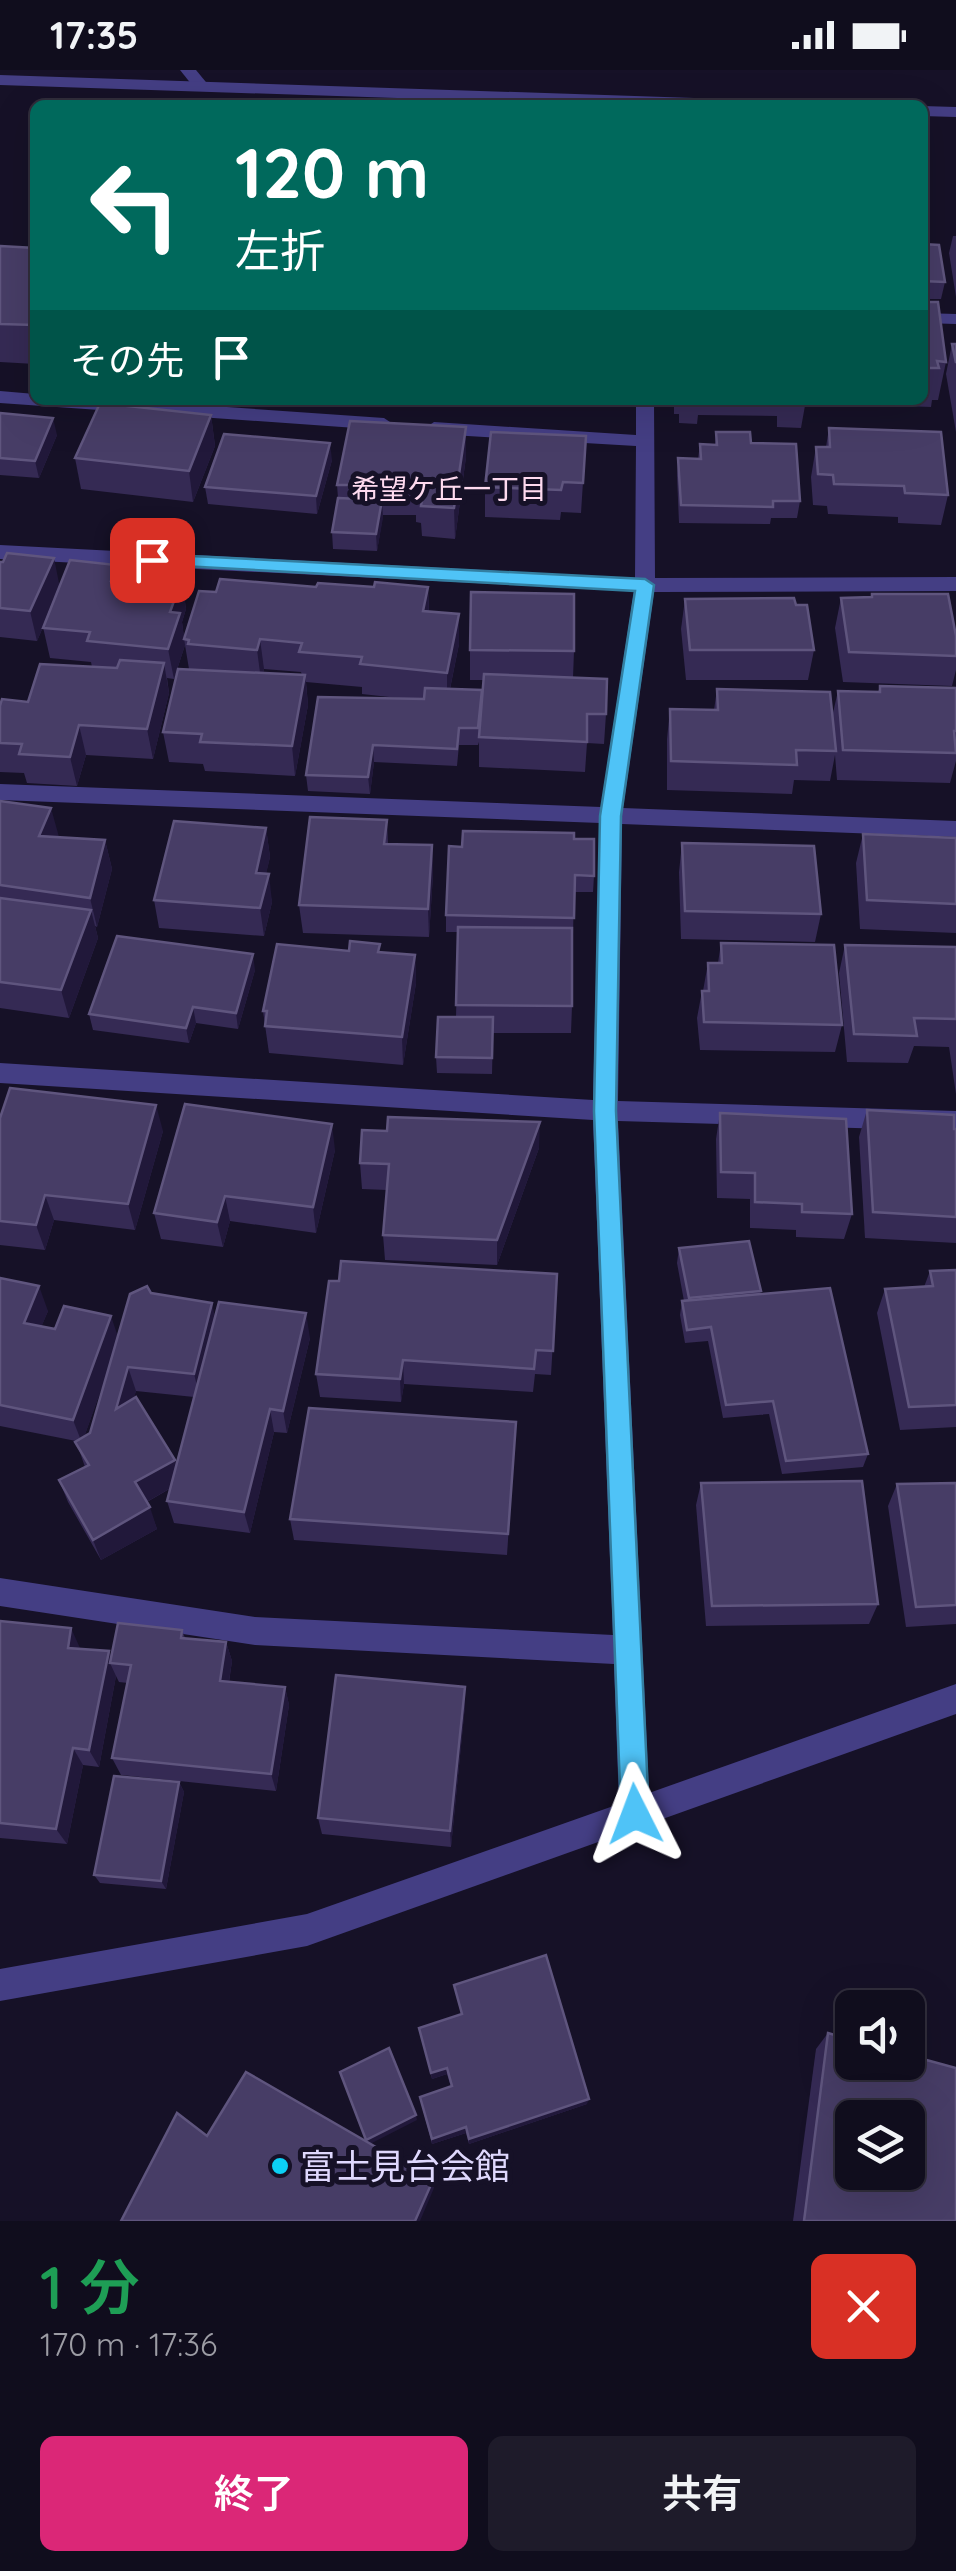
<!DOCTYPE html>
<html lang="ja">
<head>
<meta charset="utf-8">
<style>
	:root { --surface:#100d1d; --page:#1e1b2a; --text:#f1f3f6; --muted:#9c9ca4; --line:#302d3b; --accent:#db2777 }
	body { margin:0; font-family:Quicksand,"Noto Sans JP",sans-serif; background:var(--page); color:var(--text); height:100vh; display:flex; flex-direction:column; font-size:38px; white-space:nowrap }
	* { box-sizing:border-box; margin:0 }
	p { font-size:32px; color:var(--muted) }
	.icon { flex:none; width:55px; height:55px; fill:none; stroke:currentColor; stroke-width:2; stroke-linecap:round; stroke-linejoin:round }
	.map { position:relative; height:2151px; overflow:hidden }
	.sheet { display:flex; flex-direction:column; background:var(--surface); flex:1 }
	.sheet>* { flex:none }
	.guide { position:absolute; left:30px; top:30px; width:898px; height:305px; border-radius:15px; box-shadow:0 10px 40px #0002,0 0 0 2px var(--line); background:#00695c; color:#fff; overflow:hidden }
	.buttons { position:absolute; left:835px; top:1920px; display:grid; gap:20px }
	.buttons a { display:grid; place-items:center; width:90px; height:90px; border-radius:15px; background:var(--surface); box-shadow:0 10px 40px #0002,0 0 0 2px var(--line); font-size:50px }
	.pin { position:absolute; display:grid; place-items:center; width:85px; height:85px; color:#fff; margin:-42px; border-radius:20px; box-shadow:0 5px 15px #0006 }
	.me { position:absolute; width:110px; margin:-55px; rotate:357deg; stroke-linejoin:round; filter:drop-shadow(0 0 8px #0008) }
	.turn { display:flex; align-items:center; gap:35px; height:210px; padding:0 40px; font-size:45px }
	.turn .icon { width:130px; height:130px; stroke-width:2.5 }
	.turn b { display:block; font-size:70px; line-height:85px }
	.then { display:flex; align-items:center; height:95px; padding:0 40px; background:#0003; gap:20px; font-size:38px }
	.round { display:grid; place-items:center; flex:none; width:105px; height:105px; border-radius:15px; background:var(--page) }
	.headline { display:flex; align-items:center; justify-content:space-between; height:170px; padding:0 40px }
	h1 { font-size:60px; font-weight:600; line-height:75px; color:#1e9e55 }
	.primary-button { display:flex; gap:20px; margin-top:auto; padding:20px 40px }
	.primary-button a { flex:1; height:115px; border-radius:15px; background:var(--accent); color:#fff; font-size:40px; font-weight:600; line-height:115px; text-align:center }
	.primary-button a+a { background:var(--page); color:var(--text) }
	.status { display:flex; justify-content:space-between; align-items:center; height:70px; padding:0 50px; background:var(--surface); direction:ltr }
	.status svg { height:28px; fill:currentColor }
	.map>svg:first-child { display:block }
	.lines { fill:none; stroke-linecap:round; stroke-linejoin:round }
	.minor { fill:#443e84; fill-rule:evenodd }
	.tertiary { fill:#443e84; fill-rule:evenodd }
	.wall { fill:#352a54; fill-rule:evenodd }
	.shaded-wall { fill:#21183a }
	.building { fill:#473d66; stroke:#5f557e; stroke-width:2.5; fill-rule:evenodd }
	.route { fill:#4fc3f7; stroke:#337fa1; stroke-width:2.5 }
	.poi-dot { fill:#0cd0f5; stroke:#161127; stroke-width:4 }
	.labels { text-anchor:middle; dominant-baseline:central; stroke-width:10; stroke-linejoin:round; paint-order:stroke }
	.far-neighbourhood-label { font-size:28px; fill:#fedaef; stroke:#161127 }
	.near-poi-label { font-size:35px; fill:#dfd8fd; stroke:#161127; text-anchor:start }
</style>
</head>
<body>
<div class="status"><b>17:35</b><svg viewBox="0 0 49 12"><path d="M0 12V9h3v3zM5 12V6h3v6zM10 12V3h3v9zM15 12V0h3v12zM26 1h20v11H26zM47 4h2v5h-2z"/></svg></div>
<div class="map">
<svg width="956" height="2151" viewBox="0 0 956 2151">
	<rect width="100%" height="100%" fill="#161127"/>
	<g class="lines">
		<g class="minor">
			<polygon points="180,0 196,0 210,17 196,20"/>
			<polygon points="922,243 956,244 956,254 922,253"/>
			<polygon points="0,321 35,324 35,330 125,330 384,348 393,354 384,360 0,333"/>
			<polygon points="636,330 654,330 655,508 956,507 956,521 654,522 623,738 956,751 956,767 622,754 618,1031 956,1041 956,1061 618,1051 649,1723 956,1614 956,1644 307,1876 0,1931 0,1899 307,1844 619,1734 614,1594 255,1575 0,1536 0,1508 255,1547 613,1565 593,1050 0,1013 0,993 593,1030 600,753 0,730 0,714 601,737 634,521 0,489 0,475 635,508 636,376 434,364 425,358 434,352 636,365"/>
		</g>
		<g class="tertiary">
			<polygon points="0,5 754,30 762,35 609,35 0,15"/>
			<polygon points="922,36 956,37 956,47 922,46"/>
		</g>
	</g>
	<g class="wall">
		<polygon points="922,64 927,99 924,117 922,117"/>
		<polygon points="953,166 956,166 956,227 949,183"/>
		<polygon points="922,174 945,212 941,229 922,229"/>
		<polygon points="0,176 35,178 35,294 0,292"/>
		<polygon points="922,232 946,292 938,330 932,330 931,337 816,333 816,330 922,330"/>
		<polygon points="952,274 956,274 956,362 946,304"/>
		<polygon points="674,330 806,330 801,358 777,357 777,346 698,345 697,354 679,353 679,344 674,344"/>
		<polygon points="0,343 57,365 39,408 0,405"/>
		<polygon points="211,345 215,376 193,432 81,419 75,388"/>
		<polygon points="829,358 948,425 941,455 898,453 898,447 828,444 827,436 813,435 811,407 816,377 826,377"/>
		<polygon points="716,362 751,373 800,431 797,448 771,448 770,454 679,453 677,406 678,388 698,389 700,374 715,375"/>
		<polygon points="586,366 581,443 561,442 560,450 485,447 485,417"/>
		<polygon points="466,387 455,469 422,466 421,453 416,452 416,445 383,445 377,481 333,479 332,462 338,428 337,415"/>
		<polygon points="332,390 317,444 208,434 205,417"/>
		<path d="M0 492 60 515 182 509 186 539 182 552 184 568 216 522 316 517H428L429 541 459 544V574L450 619 482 635 484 610H470V580L574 581 573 608 606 644 604 674 587 673 585 702 479 697V672L478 675H459L457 696 374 692 370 724 308 721 306 705 407 629 362 624V617L306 612 308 635 295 706 205 701 203 694 169 692 163 662 189 599 185 575 174 609 167 608 169 623 153 689 86 685 77 716 27 713 24 703 0 702V636L28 632 92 597 91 592 50 588 43 557 37 571 0 567ZM264 599 301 602 302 605 263 603Z"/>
		<polygon points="841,528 956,566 956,600 952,616 843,612 835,558"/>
		<polygon points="685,529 814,580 808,610 686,610 681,559"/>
		<polygon points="880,616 956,618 956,691 950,713 837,710 835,685 830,711 794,710 792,724 667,720 667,669 670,639 714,640 717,619 832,647 838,621 878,622"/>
		<polygon points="0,731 59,767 105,770 112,799 97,857 95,856 98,868 69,948 0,938"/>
		<polygon points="387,750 388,774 432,775 433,804 429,867 303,863 299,835"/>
		<polygon points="266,758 270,787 266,803 272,832 264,866 159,858 154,830"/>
		<polygon points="863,764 956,768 956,863 860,859 856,793"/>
		<polygon points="574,769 594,806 593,822 574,822 573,865 572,865 572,936 571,963 493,963 492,1004 437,1003 436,987 456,947 458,862 446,862 446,845 462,777"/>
		<polygon points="682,773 821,844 815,872 681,869 679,802"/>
		<polygon points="721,873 842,955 835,982 700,980 697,948 702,921 703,921 708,893 718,893"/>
		<polygon points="845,875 956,877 956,1024 949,977 914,976 908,993 847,992 839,903"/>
		<polygon points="349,881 415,885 416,913 403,995 269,983 263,941"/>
		<polygon points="255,900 238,959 196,953 189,973 93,960 89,944"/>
		<polygon points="867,1040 956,1059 956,1173 865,1168 859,1067"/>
		<polygon points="720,1043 852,1144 844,1169 796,1167 796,1160 750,1158 750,1129 717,1128 716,1069"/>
		<polygon points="0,1048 163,1061 135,1160 54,1150 45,1180 0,1175"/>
		<polygon points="539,1078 497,1195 385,1190 383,1165 387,1120 362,1119 360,1093"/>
		<polygon points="335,1080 316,1163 230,1151 223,1177 161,1169 154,1143"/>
		<polygon points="679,1178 761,1221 760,1224 868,1384 863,1397 782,1404 769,1344 723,1348 708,1271 685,1273 680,1245 682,1231 684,1231 677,1193"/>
		<polygon points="956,1200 956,1357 900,1360 877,1243 885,1219 924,1217 930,1201"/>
		<polygon points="557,1204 551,1305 535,1304 533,1322 404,1314 401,1332 320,1327 316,1304"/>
		<path d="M0 1208 48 1241 41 1257 55 1259 118 1267 151 1223 215 1247 310 1268 287 1363 274 1362 250 1463 174 1453 167 1431 171 1418 147 1432 157 1459 101 1490 68 1432 59 1410 85 1397 76 1371 0 1356ZM109 1297 90 1363 84 1367ZM136 1321 194 1327 176 1396 175 1390 133 1329Z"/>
		<polygon points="516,1352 507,1485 294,1470 290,1449"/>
		<polygon points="701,1413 878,1534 869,1554 706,1556 696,1435"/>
		<polygon points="956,1413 956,1554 906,1557 888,1436 897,1414"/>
		<polygon points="0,1551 80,1579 111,1586 182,1560 185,1568 226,1572 232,1591 229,1612 285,1617 289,1635 276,1721 121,1705 112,1688 128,1613 119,1612 116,1606 99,1697 83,1695 67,1774 0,1768"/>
		<polygon points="465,1617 465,1635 451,1777 322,1764 318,1748"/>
		<polygon points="179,1712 184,1722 166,1819 100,1813 94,1805"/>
		<polygon points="454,1915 587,2034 469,2074 466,2063 432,2074 421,2032 451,2017 447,2004 432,2009 419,1958 461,1944"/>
		<polygon points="828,1963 956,2151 793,2151 816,1979"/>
	</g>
	<g class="shaded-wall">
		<polygon points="211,345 215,376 193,432 189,401"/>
		<polygon points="53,348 57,365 39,408 35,391"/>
		<polygon points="466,357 466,387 455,469 454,438"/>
		<polygon points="330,373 332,390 317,444 316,426"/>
		<polygon points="382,430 383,448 377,481 376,464"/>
		<polygon points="54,488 60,518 37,571 30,541"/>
		<polygon points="116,495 122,526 111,511"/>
		<polygon points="182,509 186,539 182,552 185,575 174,609 168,579 170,542"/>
		<polygon points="428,517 429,547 423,541"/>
		<polygon points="459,544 459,574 447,633 447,603"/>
		<polygon points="260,569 264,599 261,610 257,580"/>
		<polygon points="164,593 169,623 153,689 147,659"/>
		<polygon points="305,605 308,635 295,706 292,676"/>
		<polygon points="79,655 86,685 77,716 70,687"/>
		<polygon points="373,675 374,692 370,724 368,707"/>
		<polygon points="51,738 59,767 39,766"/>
		<polygon points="266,758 270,787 260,831 256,803"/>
		<polygon points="105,770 112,799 97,857 90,828"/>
		<polygon points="432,775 433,804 429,867 428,839"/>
		<polygon points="269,804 272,832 264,866 260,838"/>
		<polygon points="91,840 98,868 69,948 61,920"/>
		<polygon points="253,884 255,900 238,959 236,943"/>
		<polygon points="415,885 416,913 403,995 402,967"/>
		<polygon points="193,937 196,953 189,973 186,958"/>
		<polygon points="156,1035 163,1061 135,1160 128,1134"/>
		<polygon points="540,1052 539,1078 497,1195 497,1170"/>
		<polygon points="332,1054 335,1080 316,1163 313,1137"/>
		<polygon points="45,1125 54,1150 45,1180 36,1155"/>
		<polygon points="225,1126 230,1151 223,1177 217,1152"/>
		<polygon points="39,1216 48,1241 33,1277 24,1253"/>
		<polygon points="212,1233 217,1257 200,1327 194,1304"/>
		<polygon points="306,1243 310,1268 287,1363 283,1341"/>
		<polygon points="111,1246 119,1270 82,1373 73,1350"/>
		<polygon points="403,1290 404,1314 401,1332 400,1309"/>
		<polygon points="128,1297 136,1321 124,1361 116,1339"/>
		<polygon points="270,1339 274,1362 250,1463 244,1442"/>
		<polygon points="175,1390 181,1412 143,1434 135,1412"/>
		<polygon points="150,1437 157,1459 101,1490 93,1470"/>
		<polygon points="71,1558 80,1578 78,1597 68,1578"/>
		<polygon points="226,1572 232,1591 226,1630 220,1611"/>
		<polygon points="109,1581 115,1594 110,1593 116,1606 99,1697 89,1680"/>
		<polygon points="285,1617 289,1635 276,1721 271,1704"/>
		<polygon points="465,1617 465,1635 451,1777 450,1761"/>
		<polygon points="73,1678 83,1695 67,1774 56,1759"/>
		<polygon points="179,1712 184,1722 166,1819 161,1811"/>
		<polygon points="447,1998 447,2004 432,2009 431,2003"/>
		<polygon points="589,2029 587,2034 469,2074 469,2069"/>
		<polygon points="416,2045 417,2050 368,2075 366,2070"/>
		<polygon points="466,2057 466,2063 432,2074 432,2069"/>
		<polygon points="433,2110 434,2118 420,2151 415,2151"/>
	</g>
	<g class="building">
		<polygon points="922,64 927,99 922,99"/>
		<polygon points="922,174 939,175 945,212 922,211"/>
		<polygon points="0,176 35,178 35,255 0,254"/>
		<polygon points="922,232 938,232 946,292 937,291 939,298 922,298"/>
		<polygon points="952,274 956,274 956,293"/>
		<polygon points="100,333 211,345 189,401 75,388"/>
		<polygon points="0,343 53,348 35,391 0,388"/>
		<polygon points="350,351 466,357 454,438 421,436 423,423 416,422 416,415 337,415"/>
		<polygon points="829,358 941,362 948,425 905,423 904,416 834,414 833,405 818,404 816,377 830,377"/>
		<polygon points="491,362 586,366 583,413 563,412 561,420 485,417"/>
		<polygon points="716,362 750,362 751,373 796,374 800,431 773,431 773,437 681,435 678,388 701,389 700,374 717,375"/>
		<polygon points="224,364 330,373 316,426 205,417"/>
		<polygon points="338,428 382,430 376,464 332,462"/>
		<polygon points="7,483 54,488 30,541 0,538 0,492 3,492"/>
		<polygon points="70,490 116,495 111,511 121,512 124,504 182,509 170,542 180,543 168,579 87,571 90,562 43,558"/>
		<polygon points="220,509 316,517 318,513 374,517 375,512 428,517 423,541 459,544 447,603 360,594 362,587 299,582 302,573 260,569 257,580 188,574 189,570 184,569 199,521 216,522"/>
		<polygon points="471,522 574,524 574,581 470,580"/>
		<polygon points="872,524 948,524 956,566 956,586 849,582 841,528 872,527"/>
		<polygon points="794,528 796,535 807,535 814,580 690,580 685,529"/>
		<polygon points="120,590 164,593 147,659 79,655 70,687 19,684 22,674 0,673 0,636 2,629 28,632 40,594 117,598"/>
		<polygon points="178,599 305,605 292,676 200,672 202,664 163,662"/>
		<polygon points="484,604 607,609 606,644 587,644 587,672 479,667"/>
		<polygon points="880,616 956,618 956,661 954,661 956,683 843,680 838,621 880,622"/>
		<polygon points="425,618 482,620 478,658 459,658 457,679 373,675 368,707 306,705 318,627 424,629"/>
		<polygon points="717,619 830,622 836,681 796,680 797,695 671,691 670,639 718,640"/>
		<polygon points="0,731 51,738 39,766 105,770 90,828 0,815"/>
		<polygon points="310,747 387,750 384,774 432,775 428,839 299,835"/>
		<polygon points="174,751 266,758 256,803 269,804 260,838 154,830"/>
		<polygon points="463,761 574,763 574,769 594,769 594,806 575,805 574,848 446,845 449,776 462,777"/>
		<polygon points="863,764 956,768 956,834 867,830"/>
		<polygon points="682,773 814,776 821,844 685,841"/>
		<polygon points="0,828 91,840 61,920 0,912"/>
		<polygon points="458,857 572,858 572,936 456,935"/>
		<polygon points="117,866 253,884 236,943 193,937 186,958 89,944"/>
		<polygon points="350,871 380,874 378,882 415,885 402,967 265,956 267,941 263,941 277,874 349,881"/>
		<polygon points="721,873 834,875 842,955 704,952 702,921 709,921 708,893 722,893"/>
		<polygon points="845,875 956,877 956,949 914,948 917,966 854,964"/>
		<polygon points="438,947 493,947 492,988 436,987"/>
		<polygon points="10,1018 156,1035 128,1134 45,1125 36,1155 0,1151 0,1048"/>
		<polygon points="185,1034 332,1054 313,1137 225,1126 217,1152 154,1143"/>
		<polygon points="867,1040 954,1045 954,1059 956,1059 956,1147 873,1142"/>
		<polygon points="720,1043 846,1049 852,1144 802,1142 802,1134 755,1132 755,1103 721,1102"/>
		<polygon points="388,1047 540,1052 497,1170 383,1165 389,1094 360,1093 362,1060 387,1061"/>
		<polygon points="749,1171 761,1221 689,1228 679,1178"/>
		<polygon points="341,1191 557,1204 553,1281 536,1280 534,1299 403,1290 400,1309 316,1304 329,1211 339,1211"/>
		<polygon points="956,1200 956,1335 909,1337 885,1219 933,1216 930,1201"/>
		<polygon points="0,1208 39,1216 24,1253 55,1259 64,1236 111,1246 73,1350 0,1335"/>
		<polygon points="147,1216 151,1223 212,1233 194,1304 128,1297 116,1339 136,1327 175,1390 135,1412 150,1437 93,1470 59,1410 89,1395 75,1372 90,1363 130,1224"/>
		<polygon points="830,1218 868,1384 786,1391 773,1331 726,1335 711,1257 687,1260 682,1231"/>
		<polygon points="219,1232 306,1243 283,1341 270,1339 244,1442 167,1431"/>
		<polygon points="309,1338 516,1352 508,1464 290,1449"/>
		<polygon points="862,1411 878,1534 712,1536 701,1413"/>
		<polygon points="956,1413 956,1535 916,1537 897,1414"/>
		<polygon points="0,1551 71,1558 68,1578 109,1581 89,1680 73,1678 56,1759 0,1753"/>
		<polygon points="118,1553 182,1560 181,1568 226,1572 220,1611 285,1617 271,1704 112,1688 131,1595 110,1593"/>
		<polygon points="336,1605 465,1617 450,1761 318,1748"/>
		<polygon points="114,1706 179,1712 161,1811 94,1805"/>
		<polygon points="546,1885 589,2029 469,2069 466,2057 432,2069 420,2027 452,2016 447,1998 431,2003 419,1958 462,1944 454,1915"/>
		<path d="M828 1963 852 1970V1992H908V1985L956 1998V2151H804ZM852 2048H908V2102H852Z"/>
		<polygon points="389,1978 416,2045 366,2070 340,2002"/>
		<polygon points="246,2002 433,2110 415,2151 121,2151 177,2043 207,2066"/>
	</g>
	<polygon class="route" points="152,484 645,509 654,515 621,746 616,1041 649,1744 645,1753 635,1757 625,1753 621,1744 594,1041 600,746 635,521 145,494 145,485"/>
	<circle class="poi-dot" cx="280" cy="2096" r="10"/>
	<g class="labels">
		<g class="far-neighbourhood-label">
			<text x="449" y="418">希望ケ丘一丁目</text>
		</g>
		<g class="near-poi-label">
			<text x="300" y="2096">富士見台会館</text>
		</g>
	</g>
</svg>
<div class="buttons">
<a><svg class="icon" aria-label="sound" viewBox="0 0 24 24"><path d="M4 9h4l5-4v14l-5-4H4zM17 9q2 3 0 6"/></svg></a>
<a><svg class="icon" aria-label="layers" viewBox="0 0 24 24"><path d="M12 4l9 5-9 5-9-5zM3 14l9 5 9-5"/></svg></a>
</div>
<div class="pin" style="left:152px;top:490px;background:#d93025"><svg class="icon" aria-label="arrive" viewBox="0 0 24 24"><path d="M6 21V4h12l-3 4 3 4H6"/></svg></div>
<svg class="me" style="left:635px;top:1744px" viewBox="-20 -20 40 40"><path d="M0-17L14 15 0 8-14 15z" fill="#4fc3f7" stroke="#fff" stroke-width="4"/></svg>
<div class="guide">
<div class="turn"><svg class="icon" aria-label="left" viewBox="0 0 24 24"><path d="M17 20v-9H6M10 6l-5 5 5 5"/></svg><div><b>120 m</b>左折</div></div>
<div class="then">その先<svg class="icon" aria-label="arrive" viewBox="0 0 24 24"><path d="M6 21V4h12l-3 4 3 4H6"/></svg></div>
</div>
</div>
<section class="sheet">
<div class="headline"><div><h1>1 分</h1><p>170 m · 17:36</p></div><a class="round" style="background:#d93025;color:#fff"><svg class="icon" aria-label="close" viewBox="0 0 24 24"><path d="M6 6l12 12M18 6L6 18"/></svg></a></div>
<div class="primary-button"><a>終了</a><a>共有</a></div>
</section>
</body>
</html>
